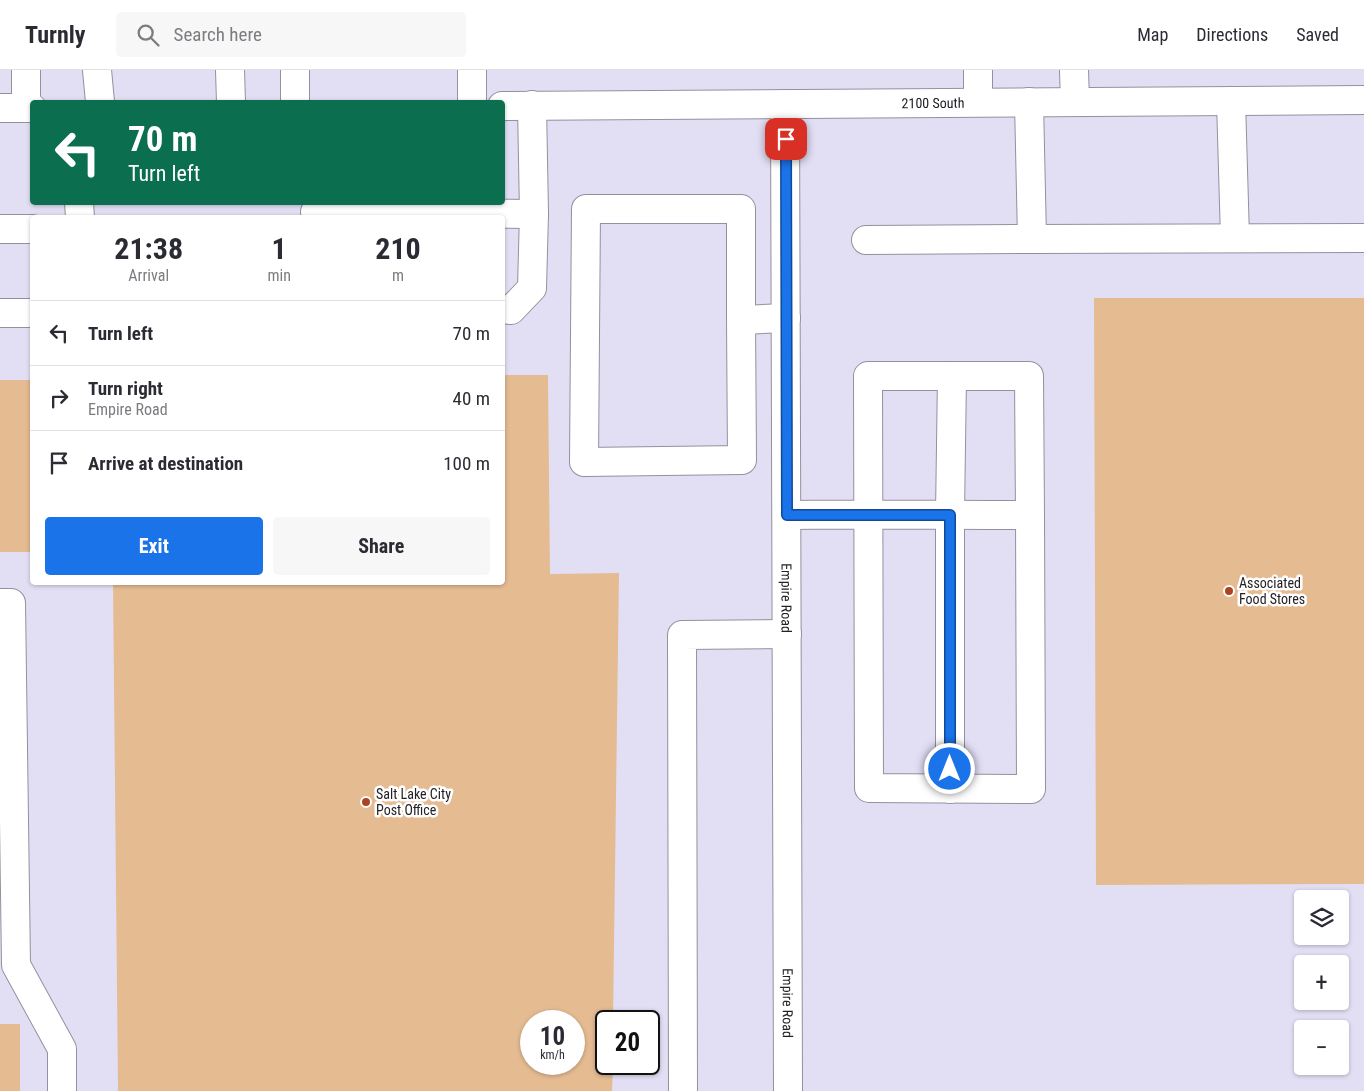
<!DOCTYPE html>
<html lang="en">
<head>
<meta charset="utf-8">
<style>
	:root { --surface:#fff; --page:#f7f7f7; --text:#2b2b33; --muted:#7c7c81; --line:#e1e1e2; --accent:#1a73e8 }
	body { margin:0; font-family:"Roboto Condensed",sans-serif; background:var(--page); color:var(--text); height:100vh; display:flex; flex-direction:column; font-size:19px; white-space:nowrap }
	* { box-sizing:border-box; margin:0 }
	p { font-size:16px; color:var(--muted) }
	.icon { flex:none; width:28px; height:28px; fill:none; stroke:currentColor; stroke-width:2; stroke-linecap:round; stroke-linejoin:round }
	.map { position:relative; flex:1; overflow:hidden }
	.side { position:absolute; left:30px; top:145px; width:475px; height:370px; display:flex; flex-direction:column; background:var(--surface); border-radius:5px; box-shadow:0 1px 4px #0004 }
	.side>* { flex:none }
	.guide { position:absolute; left:30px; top:30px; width:475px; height:105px; border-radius:5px; box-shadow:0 1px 4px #0004; background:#0b6e4f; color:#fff; overflow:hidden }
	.controls { position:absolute; left:1294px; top:820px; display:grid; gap:10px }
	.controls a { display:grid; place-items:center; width:55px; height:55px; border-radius:5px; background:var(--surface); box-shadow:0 1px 4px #0004; font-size:25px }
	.speed { position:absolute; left:520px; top:940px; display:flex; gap:10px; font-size:25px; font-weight:700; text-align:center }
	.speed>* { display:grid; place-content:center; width:65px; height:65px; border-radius:50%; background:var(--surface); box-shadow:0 1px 4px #0004; line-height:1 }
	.speed small { font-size:12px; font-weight:400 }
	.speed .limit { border:2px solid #111; border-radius:8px; background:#fff; color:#111 }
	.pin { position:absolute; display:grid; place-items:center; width:42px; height:42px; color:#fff; margin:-21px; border-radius:10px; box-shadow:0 2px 8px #0006 }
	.me { position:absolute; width:55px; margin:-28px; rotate:0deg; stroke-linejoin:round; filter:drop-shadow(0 0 4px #0008) }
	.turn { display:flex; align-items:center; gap:18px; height:105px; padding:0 15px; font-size:22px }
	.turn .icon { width:65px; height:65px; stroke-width:2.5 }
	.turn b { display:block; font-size:35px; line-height:42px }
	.eta { display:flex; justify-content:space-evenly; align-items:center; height:85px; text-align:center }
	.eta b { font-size:30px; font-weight:700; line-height:35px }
	.action { display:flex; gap:10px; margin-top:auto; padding:10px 15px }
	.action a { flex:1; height:58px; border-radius:5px; background:var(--accent); color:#fff; font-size:20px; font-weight:700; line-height:58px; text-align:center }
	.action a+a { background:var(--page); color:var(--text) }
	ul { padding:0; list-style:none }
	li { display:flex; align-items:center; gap:15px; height:65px; padding:0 15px; border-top:1px solid var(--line) }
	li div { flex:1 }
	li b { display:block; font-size:19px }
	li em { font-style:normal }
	header { display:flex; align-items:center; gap:30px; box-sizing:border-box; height:70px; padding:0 25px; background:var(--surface); border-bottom:1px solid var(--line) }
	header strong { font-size:24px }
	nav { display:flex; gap:28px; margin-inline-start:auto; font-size:18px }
	.search { width:350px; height:45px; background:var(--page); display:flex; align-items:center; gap:12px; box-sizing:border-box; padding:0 18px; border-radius:5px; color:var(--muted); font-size:19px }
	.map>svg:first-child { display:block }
	.industrial { fill:#e2dff5; fill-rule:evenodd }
	.building { fill:#e5bb92; fill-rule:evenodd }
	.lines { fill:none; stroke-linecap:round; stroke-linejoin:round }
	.minor-casing { stroke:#968f9d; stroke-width:30 }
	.minor { stroke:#fff; stroke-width:28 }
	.route-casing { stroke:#114b97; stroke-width:12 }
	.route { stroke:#1a73e8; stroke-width:9 }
	.poi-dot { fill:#ab4420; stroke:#fff; stroke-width:2 }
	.labels { text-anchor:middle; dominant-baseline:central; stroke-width:5; stroke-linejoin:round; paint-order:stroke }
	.street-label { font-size:14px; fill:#242126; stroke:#fff }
	.poi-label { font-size:14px; fill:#242126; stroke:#fff; text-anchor:start }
</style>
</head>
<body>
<header>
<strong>Turnly</strong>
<div class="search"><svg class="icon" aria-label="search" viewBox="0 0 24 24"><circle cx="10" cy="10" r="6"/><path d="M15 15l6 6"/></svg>Search here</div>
<nav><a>Map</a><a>Directions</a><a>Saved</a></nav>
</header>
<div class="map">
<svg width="1364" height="1021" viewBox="0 0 1364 1021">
	<rect width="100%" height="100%" fill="#efe8f7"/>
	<path class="industrial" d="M0 0H1364V1021H0ZM32 32H502V132H32ZM32 148H502V512H32ZM1302 829H1340V866H1302ZM1302 894H1340V931H1302ZM531 951H574V994H531ZM606 951H649V994H606ZM1302 959H1340V996H1302Z"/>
	<g class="building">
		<polygon points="1094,228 1364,228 1364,814 1096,815"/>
		<path d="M502 305H548L550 504 619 503 613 951H606V994H613L612 1021H118L113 512H502ZM531 951H574V994H531Z"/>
		<rect x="0" y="310" width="32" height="172"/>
		<rect x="0" y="954" width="20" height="67"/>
	</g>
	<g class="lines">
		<defs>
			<g id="minor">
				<polyline points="26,0 26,38"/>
				<polyline points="97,0 100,32"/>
				<polyline points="230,0 231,32"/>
				<polyline points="295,0 295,32"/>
				<polyline points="472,0 472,32"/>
				<polyline points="978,0 978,32"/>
				<polyline points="1074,0 1075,32"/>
				<polyline points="1231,31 1235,168"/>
				<polyline points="1029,32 1032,169 1364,168"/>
				<path id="s1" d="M785 34 788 1021"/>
				<path id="s2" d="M502 36 1364 30"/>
				<polyline points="0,38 32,38"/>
				<polyline points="79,132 80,148"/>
				<polyline points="315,142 534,144"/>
				<polyline points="0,159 32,159"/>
				<polyline points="866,170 1032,169"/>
				<polyline points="502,239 511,240 532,218 534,144 532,35"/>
				<polyline points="0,243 32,243"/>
				<polyline points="741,250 741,139 586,139 584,392 742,390 741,250 786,248"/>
				<path d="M787 445C868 444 949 445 1030 445L1029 306H868L869 718 1031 719 1030 445"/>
				<polyline points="0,533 11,533 16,895 62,979 62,1021"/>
				<polyline points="950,719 950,445 952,306"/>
				<polyline points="683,1021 682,565 787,564"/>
			</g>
		</defs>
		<use href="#minor" class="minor-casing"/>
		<use href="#minor" class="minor"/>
	</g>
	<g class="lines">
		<defs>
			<polyline id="route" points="786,69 787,445 950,445 950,699"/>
		</defs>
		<use href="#route" class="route-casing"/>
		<use href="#route" class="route"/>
	</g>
	<g class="poi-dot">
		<circle cx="1229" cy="521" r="5"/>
		<circle cx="366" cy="732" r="5"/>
	</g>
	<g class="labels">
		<g class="street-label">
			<text stroke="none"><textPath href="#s2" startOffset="431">2100 South</textPath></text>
			<text stroke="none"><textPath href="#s1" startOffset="494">Empire Road</textPath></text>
			<text stroke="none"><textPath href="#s1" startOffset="899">Empire Road</textPath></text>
		</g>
		<g class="poi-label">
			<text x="1239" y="513">Associated<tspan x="1239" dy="16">Food Stores</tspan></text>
			<text x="376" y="724">Salt Lake City<tspan x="376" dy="16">Post Office</tspan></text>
		</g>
	</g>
</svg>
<div class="controls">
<a><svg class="icon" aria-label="layers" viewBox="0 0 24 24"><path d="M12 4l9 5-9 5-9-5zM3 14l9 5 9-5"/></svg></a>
<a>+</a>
<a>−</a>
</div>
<div class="speed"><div>10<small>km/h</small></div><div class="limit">20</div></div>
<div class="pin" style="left:786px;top:69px;background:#d93025"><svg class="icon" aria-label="arrive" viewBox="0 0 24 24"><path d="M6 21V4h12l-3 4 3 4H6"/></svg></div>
<svg class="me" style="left:950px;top:699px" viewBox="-20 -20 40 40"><circle r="17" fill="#1a73e8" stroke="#fff" stroke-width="3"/><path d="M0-11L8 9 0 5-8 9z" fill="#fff"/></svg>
<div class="guide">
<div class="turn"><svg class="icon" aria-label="left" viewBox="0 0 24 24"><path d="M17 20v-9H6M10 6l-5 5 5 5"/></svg><div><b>70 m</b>Turn left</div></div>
</div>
<section class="side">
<div class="eta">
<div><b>21:38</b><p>Arrival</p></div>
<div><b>1</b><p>min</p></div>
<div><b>210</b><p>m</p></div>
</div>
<ul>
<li><svg class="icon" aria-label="left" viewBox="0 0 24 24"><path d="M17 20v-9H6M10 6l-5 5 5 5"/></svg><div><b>Turn left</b></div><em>70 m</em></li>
<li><svg class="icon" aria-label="right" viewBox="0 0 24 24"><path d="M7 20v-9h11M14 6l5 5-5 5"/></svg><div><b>Turn right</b><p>Empire Road</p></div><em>40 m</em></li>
<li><svg class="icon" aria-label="arrive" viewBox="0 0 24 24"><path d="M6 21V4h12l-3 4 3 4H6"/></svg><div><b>Arrive at destination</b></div><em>100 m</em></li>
</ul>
<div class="action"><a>Exit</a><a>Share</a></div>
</section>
</div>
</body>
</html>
